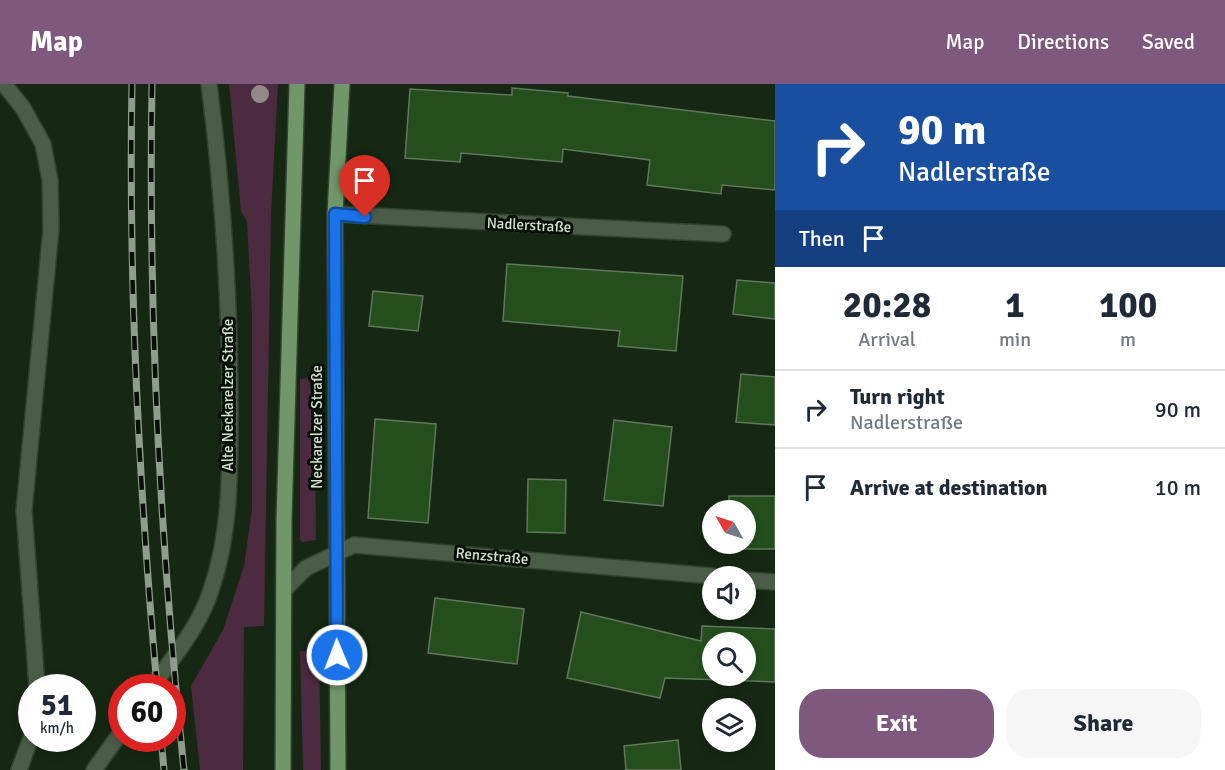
<!DOCTYPE html>
<html lang="en">
<head>
<meta charset="utf-8">
<style>
	:root { --surface:#fff; --page:#f6f6f7; --text:#1f2937; --muted:#747a83; --line:#e0e1e3; --accent:#7f587d }
	body { margin:0; font-family:Signika,sans-serif; background:var(--page); color:var(--text); height:100vh; display:flex; flex-direction:column; font-size:22px; white-space:nowrap }
	* { box-sizing:border-box; margin:0 }
	p { font-size:20px; color:var(--muted) }
	.icon { flex:none; width:33px; height:33px; fill:none; stroke:currentColor; stroke-width:2; stroke-linecap:round; stroke-linejoin:round }
	.map { position:relative; flex:1; overflow:hidden }
	.sheet { display:flex; flex-direction:column; background:var(--surface); width:450px }
	.sheet>* { flex:none }
	.banner { background:#1a4fa0; color:#fff; overflow:hidden }
	.needle { width:39px; rotate:309deg }
	.tools { position:absolute; left:702px; top:416px; display:grid; gap:12px }
	.tools a { display:grid; place-items:center; width:54px; height:54px; border-radius:50%; background:var(--surface); box-shadow:0 3px 9px #0003; font-size:30px }
	.speed { position:absolute; left:18px; top:590px; display:flex; gap:12px; font-size:30px; font-weight:700; text-align:center }
	.speed>* { display:grid; place-content:center; width:78px; height:78px; border-radius:50%; background:var(--surface); box-shadow:0 3px 9px #0003; line-height:1 }
	.speed small { font-size:15px; font-weight:400 }
	.speed .limit { border:9px solid #d22; background:#fff; color:#111 }
	.pin { position:absolute; display:grid; place-items:center; width:51px; height:51px; color:#fff; margin:-62px -26px; border-radius:50% 50% 50% 0; rotate:-45deg; box-shadow:0 0 6px #0007 }
	.pin .icon { rotate:45deg }
	.me { position:absolute; width:66px; margin:-33px; rotate:359deg; stroke-linejoin:round; filter:drop-shadow(0 0 4px #0008) }
	.turn { display:flex; align-items:center; gap:21px; height:126px; padding:0 24px; font-size:27px }
	.turn .icon { width:78px; height:78px; stroke-width:2.5 }
	.turn b { display:block; font-size:42px; line-height:51px }
	.then { display:flex; align-items:center; height:57px; padding:0 24px; background:#0003; gap:12px; font-size:22px }
	.eta { display:flex; justify-content:space-evenly; align-items:center; height:102px; text-align:center }
	.eta b { font-size:36px; font-weight:800; line-height:42px }
	.action { display:flex; gap:12px; margin-top:auto; padding:12px 24px }
	.action a { flex:1; height:69px; border-radius:24px; background:var(--accent); color:#fff; font-size:24px; font-weight:800; line-height:69px; text-align:center }
	.action a+a { background:var(--page); color:var(--text) }
	ul { padding:0; list-style:none }
	li { display:flex; align-items:center; gap:18px; height:78px; padding:0 24px; border-top:2px solid var(--line) }
	li div { flex:1 }
	li b { display:block; font-size:22px }
	li em { font-style:normal }
	header { display:flex; align-items:center; gap:36px; box-sizing:border-box; height:84px; padding:0 30px; background:var(--accent); color:#fff }
	header strong { font-size:28px }
	nav { display:flex; gap:33px; margin-inline-start:auto; font-size:21px }
	main { display:flex; flex:1; min-height:0 }
	.map>svg:first-child { display:block }
	.green { fill:#4c2a40 }
	.building { fill:#244f1d; stroke:#61765d; stroke-width:1.5; fill-rule:evenodd }
	.lines { fill:none; stroke-linecap:round; stroke-linejoin:round }
	.service-casing { stroke:#31422e; stroke-width:18 }
	.minor-casing { stroke:#31422e; stroke-width:18 }
	.tertiary-casing { stroke:#31422e; stroke-width:18 }
	.primary-casing { stroke:#31422e; stroke-width:18 }
	.service { stroke:#4a5d47; stroke-width:15 }
	.minor { stroke:#4a5d47; stroke-width:15 }
	.tertiary { stroke:#4a5d47; stroke-width:15 }
	.primary { stroke:#709669; stroke-width:15 }
	.rail-casing { stroke:#8f9d8d; stroke-width:7 }
	.rail { stroke:#070f06; stroke-width:4.5; stroke-dasharray:14; stroke-linecap:butt }
	.tree { fill:#93888a }
	.route-casing { stroke:#114b97; stroke-width:15 }
	.route { stroke:#1a73e8; stroke-width:10 }
	.labels { text-anchor:middle; dominant-baseline:central; stroke-width:6; stroke-linejoin:round; paint-order:stroke }
	.street-label { font-size:15px; fill:#d4e0d2; stroke:#070f06 }
</style>
</head>
<body>
<header>
<strong>Map</strong>
<nav><a>Map</a><a>Directions</a><a>Saved</a></nav>
</header>
<main>
<div class="map">
<svg width="775" height="686" viewBox="0 0 775 686">
	<rect width="100%" height="100%" fill="#162813"/>
	<g class="green">
		<polygon points="229,0 278,0 271,130 264,542 244,543 243,686 200,686 191,602 223,546 244,482 252,425 252,229 247,138 241,127"/>
		<polygon points="309,294 315,352 316,456 302,458 300,456 300,295"/>
		<polygon points="319,566 321,686 303,686 300,567"/>
	</g>
	<g class="building">
		<polygon points="512,4 568,9 568,12 775,37 775,106 722,101 721,110 647,101 650,76 563,65 562,78 461,69 460,78 405,74 410,5 512,11"/>
		<polygon points="507,180 683,192 676,267 618,262 620,247 503,237"/>
		<polygon points="737,196 775,199 775,235 733,230"/>
		<polygon points="373,207 423,212 418,247 369,242"/>
		<polygon points="741,290 775,293 775,341 736,338"/>
		<polygon points="375,335 436,340 428,439 368,434"/>
		<polygon points="614,336 672,343 663,422 604,416"/>
		<polygon points="528,395 566,396 565,449 527,448"/>
		<polygon points="729,412 775,412 775,465 728,465 728,459 746,459 746,426 729,426"/>
		<polygon points="435,514 524,525 517,580 428,569"/>
		<path d="M581 528 701 557 702 542 775 545V598L665 594 660 614 567 594ZM712 558H746V591H712Z"/>
		<polygon points="678,656 681,686 626,686 624,662"/>
	</g>
	<g class="lines">
		<defs>
			<g id="service">
				<polyline points="4,0 23,24 43,60 50,96 51,145 24,426 37,603"/>
				<polyline points="19,686 32,651"/>
			</g>
			<g id="minor">
				<polyline points="335,130 723,150"/>
				<polyline points="746,496 775,498"/>
				<polyline points="284,506 306,484 354,461 712,492"/>
			</g>
			<g id="tertiary">
				<path d="M152 603C173 573 200 542 211 506 231 448 230 387 230 326 230 217 223 108 209 0"/>
				<polyline points="94,686 122,647"/>
			</g>
			<g id="primary">
				<polyline points="283,686 284,436 297,0"/>
				<polyline points="338,686 335,130 342,0"/>
			</g>
		</defs>
		<use href="#service" class="service-casing"/>
		<use href="#minor" class="minor-casing"/>
		<use href="#tertiary" class="tertiary-casing"/>
		<use href="#primary" class="primary-casing"/>
		<use href="#service" class="service"/>
		<use href="#minor" class="minor"/>
		<use href="#tertiary" class="tertiary"/>
		<use href="#primary" class="primary"/>
		<defs>
			<g id="rail">
				<path d="M132 0C128 203 139 401 157 603"/>
				<path d="M152 0C148 229 160 458 184 686"/>
				<polyline points="161,654 164,686"/>
			</g>
		</defs>
		<use href="#rail" class="rail-casing"/>
		<use href="#rail" class="rail"/>
	</g>
	<circle class="tree" cx="260" cy="10" r="9"/>
	<g class="lines">
		<defs>
			<polyline id="route" points="337,571 335,130 365,133"/>
		</defs>
		<use href="#route" class="route-casing"/>
		<use href="#route" class="route"/>
	</g>
	<g class="labels">
		<g class="street-label">
			<text transform="translate(529 141) rotate(3)">Nadlerstraße</text>
			<text transform="translate(228 311) rotate(-90)">Alte Neckarelzer Straße</text>
			<text transform="translate(317 343) rotate(-90)">Neckarelzer Straße</text>
			<text transform="translate(492 472) rotate(5)">Renzstraße</text>
		</g>
	</g>
</svg>
<div class="tools">
<a><svg class="needle" viewBox="-14 -14 28 28"><path d="M0-13l5 13h-10z" fill="#e53935"/><path d="M0 13l5-13h-10z" fill="#747a83"/></svg></a>
<a><svg class="icon" aria-label="sound" viewBox="0 0 24 24"><path d="M4 9h4l5-4v14l-5-4H4zM17 9q2 3 0 6"/></svg></a>
<a><svg class="icon" aria-label="search" viewBox="0 0 24 24"><circle cx="10" cy="10" r="6"/><path d="M15 15l6 6"/></svg></a>
<a><svg class="icon" aria-label="layers" viewBox="0 0 24 24"><path d="M12 4l9 5-9 5-9-5zM3 14l9 5 9-5"/></svg></a>
</div>
<div class="speed"><div>51<small>km/h</small></div><div class="limit">60</div></div>
<div class="pin" style="left:365px;top:133px;background:#d93025"><svg class="icon" aria-label="arrive" viewBox="0 0 24 24"><path d="M6 21V4h12l-3 4 3 4H6"/></svg></div>
<svg class="me" style="left:337px;top:571px" viewBox="-20 -20 40 40"><circle r="17" fill="#1a73e8" stroke="#fff" stroke-width="3"/><path d="M0-11L8 9 0 5-8 9z" fill="#fff"/></svg>
</div>
<section class="sheet">
<div class="banner">
<div class="turn"><svg class="icon" aria-label="right" viewBox="0 0 24 24"><path d="M7 20v-9h11M14 6l5 5-5 5"/></svg><div><b>90 m</b>Nadlerstraße</div></div>
<div class="then">Then<svg class="icon" aria-label="arrive" viewBox="0 0 24 24"><path d="M6 21V4h12l-3 4 3 4H6"/></svg></div>
</div>
<div class="eta">
<div><b>20:28</b><p>Arrival</p></div>
<div><b>1</b><p>min</p></div>
<div><b>100</b><p>m</p></div>
</div>
<ul>
<li><svg class="icon" aria-label="right" viewBox="0 0 24 24"><path d="M7 20v-9h11M14 6l5 5-5 5"/></svg><div><b>Turn right</b><p>Nadlerstraße</p></div><em>90 m</em></li>
<li><svg class="icon" aria-label="arrive" viewBox="0 0 24 24"><path d="M6 21V4h12l-3 4 3 4H6"/></svg><div><b>Arrive at destination</b></div><em>10 m</em></li>
</ul>
<div class="action"><a>Exit</a><a>Share</a></div>
</section>
</main>
</body>
</html>
